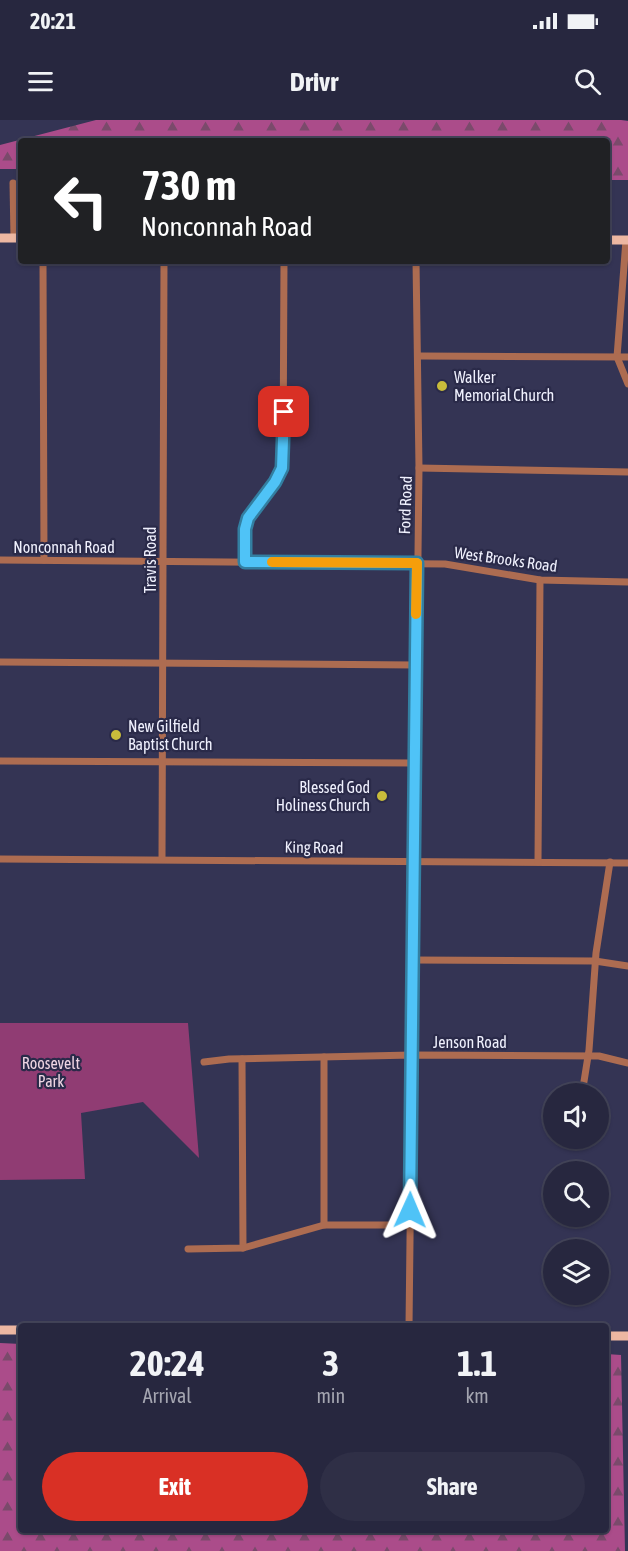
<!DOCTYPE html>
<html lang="en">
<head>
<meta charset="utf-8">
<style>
	:root { --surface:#27273f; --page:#2f2f46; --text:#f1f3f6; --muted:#a4a5b0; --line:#434459; --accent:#d93025 }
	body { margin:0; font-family:"Asap Condensed",sans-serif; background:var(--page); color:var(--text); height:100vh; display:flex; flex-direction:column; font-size:22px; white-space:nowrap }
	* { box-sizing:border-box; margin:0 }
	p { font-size:20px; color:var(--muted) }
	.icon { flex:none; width:33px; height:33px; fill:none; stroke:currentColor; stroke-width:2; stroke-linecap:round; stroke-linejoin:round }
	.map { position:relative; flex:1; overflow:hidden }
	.panel { position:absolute; left:18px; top:1203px; width:591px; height:210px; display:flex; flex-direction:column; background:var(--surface); border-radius:6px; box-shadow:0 2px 4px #0004,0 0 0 2px var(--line) }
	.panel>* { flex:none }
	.hud { position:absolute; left:18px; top:18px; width:592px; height:126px; border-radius:6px; box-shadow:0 2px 4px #0004,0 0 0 2px var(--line); background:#202124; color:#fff; overflow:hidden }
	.fabs { position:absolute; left:543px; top:963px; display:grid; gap:12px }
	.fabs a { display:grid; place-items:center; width:66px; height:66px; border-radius:50%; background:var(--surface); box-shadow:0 2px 4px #0004,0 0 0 2px var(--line); font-size:30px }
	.pin { position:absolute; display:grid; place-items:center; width:51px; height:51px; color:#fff; margin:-26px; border-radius:12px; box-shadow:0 3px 9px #0006 }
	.me { position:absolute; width:66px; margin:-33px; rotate:1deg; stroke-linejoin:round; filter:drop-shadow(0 0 4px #0008) }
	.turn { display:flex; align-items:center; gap:21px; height:126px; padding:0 24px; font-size:27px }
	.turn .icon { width:78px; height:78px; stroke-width:2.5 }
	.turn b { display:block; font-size:42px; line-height:51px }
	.eta { display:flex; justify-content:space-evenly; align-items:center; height:102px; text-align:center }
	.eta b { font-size:36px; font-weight:700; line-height:42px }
	.action { display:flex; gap:12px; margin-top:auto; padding:12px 24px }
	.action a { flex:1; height:69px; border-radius:36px; background:var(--accent); color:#fff; font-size:24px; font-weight:700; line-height:69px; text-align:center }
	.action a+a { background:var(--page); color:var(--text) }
	.status { display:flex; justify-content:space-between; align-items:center; height:42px; padding:0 30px; background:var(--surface); direction:ltr }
	.status svg { height:16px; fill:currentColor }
	header { display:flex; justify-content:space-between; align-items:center; height:78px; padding:0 24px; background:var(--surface); font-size:27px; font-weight:700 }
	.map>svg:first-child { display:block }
	.forest { fill:url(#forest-firs) }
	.green { fill:#903c73 }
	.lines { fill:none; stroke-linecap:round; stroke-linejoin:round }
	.minor { stroke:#ad6c51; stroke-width:7 }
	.major { stroke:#edb7a2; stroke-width:9 }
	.route-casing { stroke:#337fa1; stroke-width:15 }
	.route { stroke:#4fc3f7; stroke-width:10 }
	.slow { stroke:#f59e0b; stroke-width:10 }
	.poi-dot { fill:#c8bb3b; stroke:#2a2a49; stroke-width:2 }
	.labels { text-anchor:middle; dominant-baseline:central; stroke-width:4.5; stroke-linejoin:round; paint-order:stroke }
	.poi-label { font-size:16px; fill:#eff0fd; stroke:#2a2a49; text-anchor:start }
	.street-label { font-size:16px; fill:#eff0fd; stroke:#2a2a49 }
	.park-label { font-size:16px; fill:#efd5e3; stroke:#2a2a49 }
</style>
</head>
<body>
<div class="status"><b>20:21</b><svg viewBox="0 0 49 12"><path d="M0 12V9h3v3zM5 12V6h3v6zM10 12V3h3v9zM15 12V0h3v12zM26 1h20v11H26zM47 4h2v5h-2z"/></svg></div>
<header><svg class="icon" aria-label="menu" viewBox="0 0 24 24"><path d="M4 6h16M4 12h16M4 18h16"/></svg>Drivr<svg class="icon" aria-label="search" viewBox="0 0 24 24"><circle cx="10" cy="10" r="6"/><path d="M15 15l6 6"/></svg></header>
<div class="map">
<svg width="628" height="1431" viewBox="0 0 628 1431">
	<defs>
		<pattern id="forest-firs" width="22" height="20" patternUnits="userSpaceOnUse" patternTransform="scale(1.5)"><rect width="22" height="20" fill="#ab4c8a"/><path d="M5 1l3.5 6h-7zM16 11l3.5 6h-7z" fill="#7a4a6b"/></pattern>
	</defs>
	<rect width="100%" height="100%" fill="#343454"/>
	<g class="forest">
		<polygon points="96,0 621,0 628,1 628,60 608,60 608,21 21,21 21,49 0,49 0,25"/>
		<polygon points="0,1223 21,1224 21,1410 606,1410 606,1234 621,1235 625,1431 0,1431"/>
	</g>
	<polygon class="green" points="0,903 188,903 199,1038 143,982 81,993 85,1059 0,1060"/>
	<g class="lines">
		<g class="minor">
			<polyline points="13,63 14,118"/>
			<polyline points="626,120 617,237 628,264"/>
			<polyline points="43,141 44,440"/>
			<polyline points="420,236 628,237"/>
			<polyline points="419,348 628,352"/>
			<polyline points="0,440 445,444 540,460 628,462"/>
			<path d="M245 442C245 428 242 412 247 399 255 378 279 367 283 344L284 141"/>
			<polyline points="0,542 416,545"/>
			<polyline points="0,641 415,643"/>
			<polyline points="0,739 628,743"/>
			<polyline points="162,739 164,141"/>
			<polyline points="538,742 540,460"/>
			<polyline points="413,840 595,841 628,846"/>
			<polyline points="324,937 324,1105"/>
			<polyline points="242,939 243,1128"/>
			<polyline points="204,942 229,939 412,935 599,936 628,943"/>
			<polyline points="582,974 589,930 596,833 610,742"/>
			<polyline points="188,1129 243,1128 324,1105 410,1105"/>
			<polyline points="409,1206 419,348 416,141"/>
		</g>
		<g class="major">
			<polyline points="0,118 21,118"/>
			<polyline points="608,120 628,120"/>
			<polyline points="0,1210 21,1210"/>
			<polyline points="606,1216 628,1216"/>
		</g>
	</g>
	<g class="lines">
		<defs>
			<polyline id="route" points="284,292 282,348 275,362 248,398 245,409 245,442 417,443 410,1090"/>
		</defs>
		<use href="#route" class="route-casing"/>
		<use href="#route" class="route"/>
		<polyline class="slow" points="272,442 417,443 416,494"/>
	</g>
	<g class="poi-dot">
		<circle cx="442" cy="266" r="6"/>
		<circle cx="116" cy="615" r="6"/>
		<circle cx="382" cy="676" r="6"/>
	</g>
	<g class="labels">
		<g class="poi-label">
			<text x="454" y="257">Walker<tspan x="454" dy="18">Memorial Church</tspan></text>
			<text x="128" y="606">New Gilfield<tspan x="128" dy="18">Baptist Church</tspan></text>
			<text x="370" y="667" text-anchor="end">Blessed God<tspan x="370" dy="18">Holiness Church</tspan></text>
		</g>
		<g class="street-label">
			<text transform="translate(405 385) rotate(-88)">Ford Road</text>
			<text x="64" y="427">Nonconnah Road</text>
			<text transform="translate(506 439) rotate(8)">West Brooks Road</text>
			<text transform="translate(150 440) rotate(-90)">Travis Road</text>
			<text transform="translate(314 727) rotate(1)">King Road</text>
			<text x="470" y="922">Jenson Road</text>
		</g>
		<g class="park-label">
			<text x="51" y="943">Roosevelt<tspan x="51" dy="18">Park</tspan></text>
		</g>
	</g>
</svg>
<div class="fabs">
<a><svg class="icon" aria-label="sound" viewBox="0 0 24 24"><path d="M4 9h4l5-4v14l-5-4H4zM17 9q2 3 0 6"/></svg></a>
<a><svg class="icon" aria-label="search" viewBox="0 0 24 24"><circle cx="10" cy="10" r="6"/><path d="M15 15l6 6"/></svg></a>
<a><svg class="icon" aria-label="layers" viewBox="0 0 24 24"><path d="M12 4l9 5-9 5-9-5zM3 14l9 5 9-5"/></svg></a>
</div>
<div class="pin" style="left:284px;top:292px;background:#d93025"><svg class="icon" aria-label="arrive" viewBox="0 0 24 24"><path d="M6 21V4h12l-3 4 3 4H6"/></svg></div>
<svg class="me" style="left:410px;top:1090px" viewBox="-20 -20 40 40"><path d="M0-17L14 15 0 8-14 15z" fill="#4fc3f7" stroke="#fff" stroke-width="4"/></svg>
<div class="hud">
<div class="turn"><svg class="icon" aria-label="left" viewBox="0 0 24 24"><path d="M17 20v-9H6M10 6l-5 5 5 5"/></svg><div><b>730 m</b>Nonconnah Road</div></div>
</div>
<section class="panel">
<div class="eta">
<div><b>20:24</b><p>Arrival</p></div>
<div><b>3</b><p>min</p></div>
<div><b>1.1</b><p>km</p></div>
</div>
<div class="action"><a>Exit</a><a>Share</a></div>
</section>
</div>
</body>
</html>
